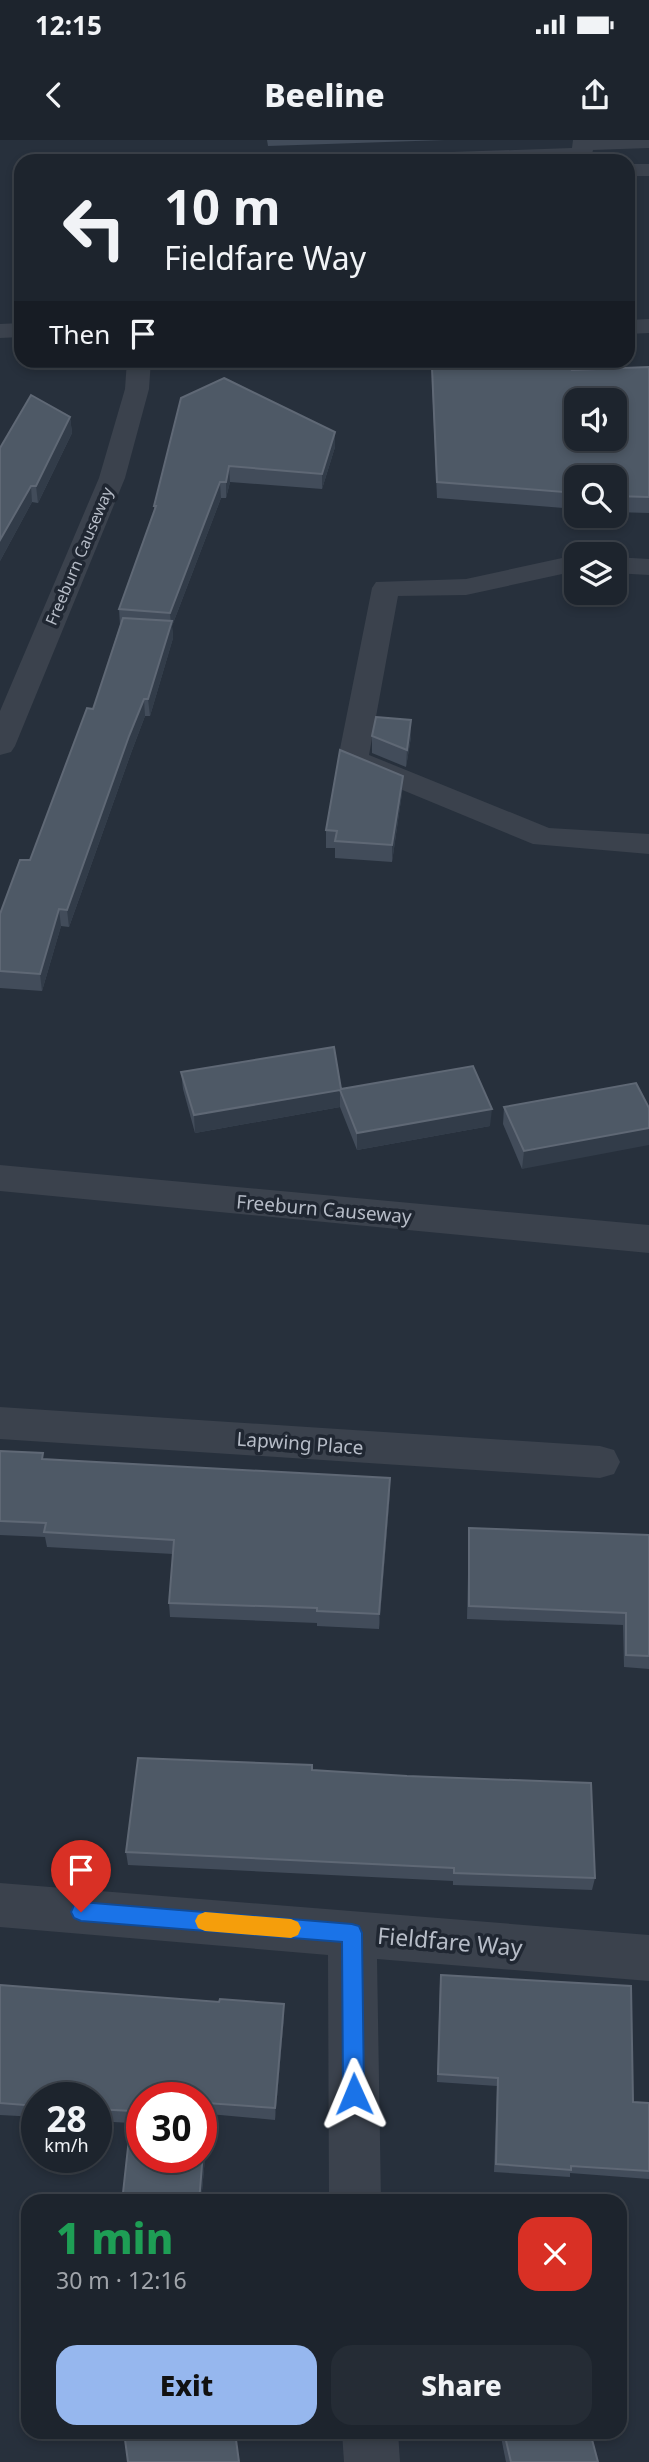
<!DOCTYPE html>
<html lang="en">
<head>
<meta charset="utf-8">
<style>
	:root { --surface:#1d242d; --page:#252c35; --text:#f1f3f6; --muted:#a0a4aa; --line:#3b4149; --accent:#96b7ee }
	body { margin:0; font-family:"Noto Sans",sans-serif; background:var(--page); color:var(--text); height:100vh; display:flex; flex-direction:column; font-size:26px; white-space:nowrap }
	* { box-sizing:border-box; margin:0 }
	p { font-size:23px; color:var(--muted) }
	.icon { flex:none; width:38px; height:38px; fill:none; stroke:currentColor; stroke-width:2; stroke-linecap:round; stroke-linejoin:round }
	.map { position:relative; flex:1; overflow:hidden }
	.panel { position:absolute; left:21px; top:2054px; width:606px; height:245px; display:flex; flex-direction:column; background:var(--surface); border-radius:21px; box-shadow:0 4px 10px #0003,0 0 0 2px var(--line) }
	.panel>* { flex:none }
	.guide { position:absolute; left:14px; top:14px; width:621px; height:214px; border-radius:21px; box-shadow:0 4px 10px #0003,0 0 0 2px var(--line); background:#1d242d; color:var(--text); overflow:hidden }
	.buttons { position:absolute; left:564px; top:248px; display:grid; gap:14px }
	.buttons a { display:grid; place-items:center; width:63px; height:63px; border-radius:14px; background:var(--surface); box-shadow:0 4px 10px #0003,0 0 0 2px var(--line); font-size:35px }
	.speed { position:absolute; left:21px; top:1942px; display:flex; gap:14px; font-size:35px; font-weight:700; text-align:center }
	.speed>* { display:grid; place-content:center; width:91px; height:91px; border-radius:50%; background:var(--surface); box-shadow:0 4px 10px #0003,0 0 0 2px var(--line); line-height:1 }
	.speed small { font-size:18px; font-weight:400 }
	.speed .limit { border:10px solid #d22; background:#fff; color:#111 }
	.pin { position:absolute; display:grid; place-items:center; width:60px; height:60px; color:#fff; margin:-72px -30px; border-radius:50% 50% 50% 0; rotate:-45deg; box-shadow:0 0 7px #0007 }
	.pin .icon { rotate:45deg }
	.me { position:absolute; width:77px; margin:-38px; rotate:359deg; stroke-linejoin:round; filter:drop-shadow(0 0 5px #0008) }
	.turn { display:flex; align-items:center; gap:24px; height:147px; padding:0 35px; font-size:32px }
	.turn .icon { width:91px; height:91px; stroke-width:2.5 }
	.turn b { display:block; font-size:49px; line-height:60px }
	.then { display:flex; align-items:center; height:66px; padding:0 35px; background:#0003; gap:14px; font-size:26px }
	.round { display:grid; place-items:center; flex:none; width:74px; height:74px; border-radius:21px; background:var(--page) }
	.summary { display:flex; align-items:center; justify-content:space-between; height:119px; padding:0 35px }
	h1 { font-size:42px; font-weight:800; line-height:52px; color:#1e9e55 }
	.cta { display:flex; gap:14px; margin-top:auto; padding:14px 35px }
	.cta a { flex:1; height:80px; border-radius:21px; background:var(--accent); color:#111; font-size:28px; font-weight:800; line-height:80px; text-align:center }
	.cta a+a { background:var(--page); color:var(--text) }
	.status { display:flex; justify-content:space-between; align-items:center; height:49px; padding:0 35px; background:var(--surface); direction:ltr }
	.status svg { height:19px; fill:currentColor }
	header { display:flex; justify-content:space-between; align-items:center; height:91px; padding:0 35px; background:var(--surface); font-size:32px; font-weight:800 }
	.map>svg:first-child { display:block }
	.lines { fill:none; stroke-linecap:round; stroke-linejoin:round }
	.minor { fill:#3b424d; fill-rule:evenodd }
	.wall { fill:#424c5a }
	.shaded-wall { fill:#323c49 }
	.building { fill:#4e5966; stroke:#5f6875; stroke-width:2; fill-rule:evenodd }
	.route { fill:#1a73e8; stroke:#114b97; stroke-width:2 }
	.slow { fill:#f59e0b }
	.labels { text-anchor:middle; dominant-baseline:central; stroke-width:7; stroke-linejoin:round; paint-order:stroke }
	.far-street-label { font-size:16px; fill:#b7bdc8; stroke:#202732 }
	.street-label { font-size:19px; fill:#b7bdc8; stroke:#202732 }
	.near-street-label { font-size:23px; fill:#b7bdc8; stroke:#202732 }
</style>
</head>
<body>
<div class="status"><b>12:15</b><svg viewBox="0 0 49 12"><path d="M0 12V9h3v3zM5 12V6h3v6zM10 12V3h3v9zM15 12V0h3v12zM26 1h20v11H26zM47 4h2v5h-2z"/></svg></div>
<header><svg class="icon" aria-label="back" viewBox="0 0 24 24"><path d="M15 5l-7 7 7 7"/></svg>Beeline<svg class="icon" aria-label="share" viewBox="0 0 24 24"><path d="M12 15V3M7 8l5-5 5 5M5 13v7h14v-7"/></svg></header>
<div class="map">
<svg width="649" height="2322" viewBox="0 0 649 2322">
	<rect width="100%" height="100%" fill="#27303c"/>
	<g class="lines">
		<g class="minor">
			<polygon points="573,0 649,0 649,8 593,10 591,18 584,20 413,19 416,15 423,13 572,8"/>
			<rect x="628" y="24" width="21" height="12"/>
			<polygon points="649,179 649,193 628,194 628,180"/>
			<polygon points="21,183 21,197 0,198 0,184"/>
			<polygon points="127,220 151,220 149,249 125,338 15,606 11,612 0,615 0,571 99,338 125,249"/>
			<polygon points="576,415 576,431 466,455 398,456 369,615 549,688 649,694 649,714 533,704 342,625 338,619 372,448 376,442 466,439"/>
			<polygon points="614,417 649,419 649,435 614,433"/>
			<polygon points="0,1025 649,1085 649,1113 0,1051"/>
			<polygon points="0,1267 600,1306 614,1310 620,1322 614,1334 600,1338 0,1299"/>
			<polygon points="0,1743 649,1795 649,1841 377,1819 381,2062 329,2062 328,1815 0,1787"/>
			<polygon points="342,2292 398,2292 400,2322 344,2322"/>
		</g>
	</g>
	<g class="wall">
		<polygon points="267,0 445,0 268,6"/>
		<polygon points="649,227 649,373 614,372 614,338 576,338 576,369 437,358 432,243 432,228 572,230"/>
		<polygon points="181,258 335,307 322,349 230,342 226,358 221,358 172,486 173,498 150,576 145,576 131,613 69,787 61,786 42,851 0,848 0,774 30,720 93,569 120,485 119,469 154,371 154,366"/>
		<polygon points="70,277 72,293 38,363 32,362 0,421 0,308"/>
		<polygon points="411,580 411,597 406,627 372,613 372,596"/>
		<polygon points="403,636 402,653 392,722 335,718 335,708 326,708 326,690"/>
		<polygon points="181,932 341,949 490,986 357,1010 340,967 195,993 183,949"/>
		<polygon points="504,967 649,968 522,1029 503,984"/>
		<polygon points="0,1311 44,1319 390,1353 379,1489 317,1486 317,1483 170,1477 169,1463 173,1414 47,1407 45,1397 0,1395"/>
		<polygon points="469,1388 649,1395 649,1529 624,1527 623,1485 467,1479"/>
		<polygon points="312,1630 595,1738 592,1750 453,1745 453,1741 128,1725 126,1712"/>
		<polygon points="440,1843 633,1962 649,1963 649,2039 570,2033 570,2037 494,2032 497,1946 437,1942"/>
		<polygon points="0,1845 219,1862 284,1864 284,1877 275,1980 209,1974 201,2062 122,2062 131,1983 96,1981 96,1958 37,1958 37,1977 0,1975"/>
		<polygon points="500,2292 590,2292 598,2322 506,2322"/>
	</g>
	<g class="shaded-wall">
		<polygon points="70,277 72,293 38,363 36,346"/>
		<polygon points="335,292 335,307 322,349 322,334"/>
		<polygon points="229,326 230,342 226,358 226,342"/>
		<polygon points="220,342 221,358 172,486 173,498 150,576 148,559 171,485 170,473"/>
		<polygon points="31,346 32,362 0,421 0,400"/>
		<polygon points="144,559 145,576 131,613 69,787 67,770 129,596"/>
		<polygon points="411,580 411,597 406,627 407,610"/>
		<polygon points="403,636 402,653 392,722 392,705"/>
		<polygon points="59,769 61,786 42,851 40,834"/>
		<polygon points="340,950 340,967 195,993 194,975"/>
		<polygon points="492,969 490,986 357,1010 357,993"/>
		<polygon points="649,988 649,1005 522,1029 524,1011"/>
		<polygon points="390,1338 390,1353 379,1489 379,1474"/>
		<polygon points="284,1864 284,1877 275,1980 275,1968"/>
		<polygon points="207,1963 209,1974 201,2062 199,2062"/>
	</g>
	<g class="building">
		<path d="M571 225 572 230 649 227V357L614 356V338H576V353L437 342 432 228ZM576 261H614V299H576Z"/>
		<polygon points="224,238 335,292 322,334 229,326 226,342 220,342 170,473 119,469 156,366 154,366 181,258"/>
		<polygon points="31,255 70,277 36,346 31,346 0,400 0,308"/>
		<polygon points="123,478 172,481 148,559 144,559 129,596 67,770 59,769 40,834 0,831 0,774 20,720 30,720 87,568 93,569"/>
		<polygon points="376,577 411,580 407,610 372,596"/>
		<polygon points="340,610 403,636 392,705 335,701 337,691 326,690"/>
		<polygon points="334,907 341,949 473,926 492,969 357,993 340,950 194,975 181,932"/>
		<polygon points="636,943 649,968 649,988 524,1011 504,967"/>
		<polygon points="0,1311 43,1313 42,1319 390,1338 379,1474 317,1471 317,1468 169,1463 174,1400 44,1392 46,1383 0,1381"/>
		<polygon points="469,1388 649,1395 649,1516 626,1515 626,1473 469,1466"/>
		<polygon points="138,1618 312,1625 312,1630 407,1636 591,1643 595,1738 454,1733 454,1728 126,1712"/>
		<polygon points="441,1835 631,1846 633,1962 649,1963 649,2031 571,2026 571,2030 496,2024 498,1938 438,1934"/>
		<path d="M0 1845 219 1862 220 1859 284 1864 275 1968 207 1963 199 2062H122L132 1971 96 1969V1958H37V1966L0 1963ZM142 1958H201V2018H142Z"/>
		<polygon points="124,2292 235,2292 239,2322 128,2322"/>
		<polygon points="504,2292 590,2292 598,2322 511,2322"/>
	</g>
	<polygon class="route" points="81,1762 352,1784 359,1786 362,1793 364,1954 361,1962 354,1965 346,1962 343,1954 342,1802 81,1781 74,1778 71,1772 74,1765"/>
	<polygon class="slow" points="205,1772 291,1779 298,1782 301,1788 298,1795 291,1798 205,1791 198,1788 195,1781 198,1775"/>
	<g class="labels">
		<g class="far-street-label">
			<text transform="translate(79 416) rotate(-67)">Freeburn Causeway</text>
		</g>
		<g class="street-label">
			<text transform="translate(324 1069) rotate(5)">Freeburn Causeway</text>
			<text transform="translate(300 1303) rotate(4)">Lapwing Place</text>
		</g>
		<g class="near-street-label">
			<text transform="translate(450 1801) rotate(5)">Fieldfare Way</text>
		</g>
	</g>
</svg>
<div class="buttons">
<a><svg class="icon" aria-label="sound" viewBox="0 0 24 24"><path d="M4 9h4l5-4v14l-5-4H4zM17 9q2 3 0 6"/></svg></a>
<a><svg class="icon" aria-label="search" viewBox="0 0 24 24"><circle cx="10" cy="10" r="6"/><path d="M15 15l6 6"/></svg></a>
<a><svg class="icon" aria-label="layers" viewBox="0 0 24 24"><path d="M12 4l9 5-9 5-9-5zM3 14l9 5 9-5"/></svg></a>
</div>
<div class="speed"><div>28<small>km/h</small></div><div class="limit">30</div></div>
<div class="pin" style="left:81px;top:1772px;background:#d93025"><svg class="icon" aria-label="arrive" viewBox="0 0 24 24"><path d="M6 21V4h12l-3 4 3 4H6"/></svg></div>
<svg class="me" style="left:354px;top:1954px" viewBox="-20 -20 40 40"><path d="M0-17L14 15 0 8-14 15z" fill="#1a73e8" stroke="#fff" stroke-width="4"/></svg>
<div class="guide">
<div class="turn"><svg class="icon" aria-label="left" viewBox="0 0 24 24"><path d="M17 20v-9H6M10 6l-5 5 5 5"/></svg><div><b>10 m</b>Fieldfare Way</div></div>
<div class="then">Then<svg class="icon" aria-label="arrive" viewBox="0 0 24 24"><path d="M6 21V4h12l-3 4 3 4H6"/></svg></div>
</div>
<section class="panel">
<div class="summary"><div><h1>1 min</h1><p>30 m · 12:16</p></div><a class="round" style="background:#d93025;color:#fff"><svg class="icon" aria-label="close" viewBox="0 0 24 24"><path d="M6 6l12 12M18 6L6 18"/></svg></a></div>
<div class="cta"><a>Exit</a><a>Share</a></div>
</section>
</div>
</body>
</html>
